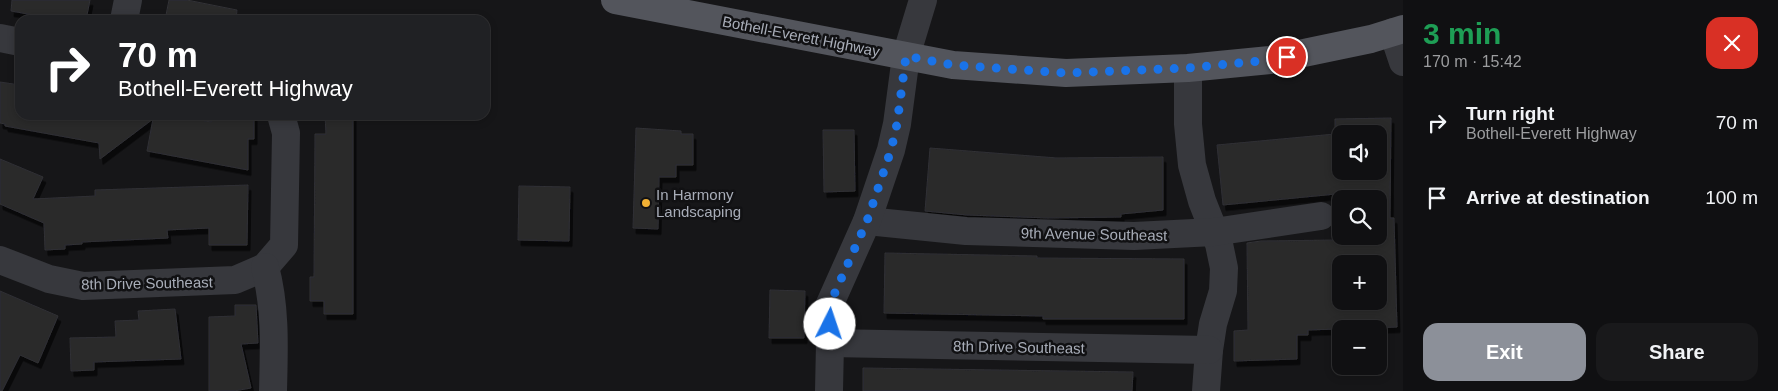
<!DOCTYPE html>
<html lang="en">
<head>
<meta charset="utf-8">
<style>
	:root { --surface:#101012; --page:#19191b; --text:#f1f3f6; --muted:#9c9d9f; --line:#303032; --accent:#8c9099 }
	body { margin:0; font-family:Helvetica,sans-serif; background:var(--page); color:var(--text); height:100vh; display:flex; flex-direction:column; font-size:19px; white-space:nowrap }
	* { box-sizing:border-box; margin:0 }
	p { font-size:16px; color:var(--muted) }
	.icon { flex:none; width:28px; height:28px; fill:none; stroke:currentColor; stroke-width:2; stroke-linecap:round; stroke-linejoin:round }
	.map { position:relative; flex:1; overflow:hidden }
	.drawer { display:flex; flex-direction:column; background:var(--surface); width:375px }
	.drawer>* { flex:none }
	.guide { position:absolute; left:15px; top:15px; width:475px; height:105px; border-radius:15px; box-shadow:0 2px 8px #0003,0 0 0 1px var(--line); background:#202124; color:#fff; overflow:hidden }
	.buttons { position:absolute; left:1332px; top:125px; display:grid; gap:10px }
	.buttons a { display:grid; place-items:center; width:55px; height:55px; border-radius:10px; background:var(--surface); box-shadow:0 2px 8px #0003,0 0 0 1px var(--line); font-size:25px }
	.pin { position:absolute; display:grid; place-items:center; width:42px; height:42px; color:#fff; margin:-21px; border:2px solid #fff; border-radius:50%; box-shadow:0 1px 5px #0007 }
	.me { position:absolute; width:55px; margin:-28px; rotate:4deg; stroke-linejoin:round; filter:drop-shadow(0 0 4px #0008) }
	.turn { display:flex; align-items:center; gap:18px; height:105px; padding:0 20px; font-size:22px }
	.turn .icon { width:65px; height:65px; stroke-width:2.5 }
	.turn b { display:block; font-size:35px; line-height:42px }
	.round { display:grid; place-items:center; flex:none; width:52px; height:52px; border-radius:15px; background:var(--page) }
	.head { display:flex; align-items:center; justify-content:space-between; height:85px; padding:0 20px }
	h1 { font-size:30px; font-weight:600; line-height:38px; color:#1e9e55 }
	.action { display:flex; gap:10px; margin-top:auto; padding:10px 20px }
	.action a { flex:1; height:58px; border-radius:15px; background:var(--accent); color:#fff; font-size:20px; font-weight:600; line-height:58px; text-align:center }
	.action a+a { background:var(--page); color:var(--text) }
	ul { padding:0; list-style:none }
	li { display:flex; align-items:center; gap:15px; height:75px; padding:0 20px }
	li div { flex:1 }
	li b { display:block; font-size:19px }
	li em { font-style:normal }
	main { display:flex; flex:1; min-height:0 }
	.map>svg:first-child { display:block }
	.building { fill:#29292c; stroke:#303034; fill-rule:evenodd; filter:url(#shadow) }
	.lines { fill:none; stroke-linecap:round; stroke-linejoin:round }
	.minor { stroke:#37383d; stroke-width:28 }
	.major { stroke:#53555c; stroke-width:28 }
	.route { stroke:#1a73e8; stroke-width:9; stroke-dasharray:0 16.2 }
	.poi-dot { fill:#f2b134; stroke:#111113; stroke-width:2 }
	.labels { text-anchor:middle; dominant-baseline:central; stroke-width:5; stroke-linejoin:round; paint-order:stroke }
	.street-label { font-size:15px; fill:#a8adb8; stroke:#111113 }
	.poi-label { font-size:15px; fill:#a8adb8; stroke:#111113; text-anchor:start }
</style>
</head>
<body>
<main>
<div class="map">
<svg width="1403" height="391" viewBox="0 0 1403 391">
	<defs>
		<filter id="shadow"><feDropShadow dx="3" dy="5.5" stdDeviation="0" flood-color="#0009"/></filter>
	</defs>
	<rect width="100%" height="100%" fill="#161618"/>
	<g class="building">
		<polygon points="12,0 90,0 86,20 62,20 11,11"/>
		<polygon points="169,0 187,0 237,10 236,20 165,20"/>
		<polygon points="0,82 20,85 20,115 175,115 211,122 211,115 254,115 254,139 248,139 248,170 147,151 153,119 100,159 99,143 5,126 5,124 0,123"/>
		<polygon points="325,115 353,115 353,314 324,314 324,301 310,301 310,277 314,277 315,134 326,134"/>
		<path d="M1391 118 1390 218H1394L1397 327 1308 330V335H1297V359L1234 361V331L1248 330 1247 243 1261 241 1336 240V194L1223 205 1217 145 1335 134V119ZM1341 134H1379V171H1341ZM1341 199H1379V236H1341ZM1341 264H1379V301H1341Z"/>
		<polygon points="636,128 681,131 681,134 693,134 693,165 676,165 676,177 659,177 658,229 633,228"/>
		<polygon points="823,130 854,130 855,191 824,192"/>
		<polygon points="930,148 1057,158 1163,157 1163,210 1121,214 1121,217 1048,218 967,215 925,211"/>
		<polygon points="0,159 43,177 33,199 95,196 95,190 248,185 247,245 209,245 209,228 167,230 168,238 82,242 82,244 65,245 65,249 45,250 44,223 0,204"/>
		<polygon points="519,186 570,187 569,241 518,240"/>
		<polygon points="885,253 1037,256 1037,258 1184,259 1184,319 1043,319 1043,316 884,313"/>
		<polygon points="770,290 805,291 804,338 769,338"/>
		<polygon points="0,291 58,316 38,363 20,355 2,391 0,391"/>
		<polygon points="235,305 256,305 258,343 241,344 251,388 234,391 209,391 209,317 235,316"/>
		<polygon points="175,309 181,359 94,362 94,370 71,371 70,338 116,337 115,321 139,320 138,311"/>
		<polygon points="863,368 1133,372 1132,391 863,391"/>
	</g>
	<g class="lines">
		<g class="minor">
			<polyline points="124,20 128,0"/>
			<polyline points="1393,32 1403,62"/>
			<polyline points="0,38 20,42"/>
			<polyline points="1188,68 1188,124 1192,165 1202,201 1219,244 1224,268 1223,291 1213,324 1209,350 1206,391"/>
			<polyline points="867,221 966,231 1134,236 1214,232 1321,216"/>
			<polyline points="0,260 49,279 83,286 235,280 265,267 284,245 286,133 281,115"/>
			<path d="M265 267C276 308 274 349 273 391"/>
			<polyline points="830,343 1209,350"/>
			<polyline points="829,391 830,343 829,306 867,221 891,150 897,124 906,56 923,0"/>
		</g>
		<polyline class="major" points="615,0 953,65 1066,73 1188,68 1270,60 1371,39 1403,29"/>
	</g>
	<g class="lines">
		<polyline class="route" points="830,324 829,306 867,221 891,150 897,124 906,56 953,65 1066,73 1188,68 1270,60 1287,57"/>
	</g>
	<circle class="poi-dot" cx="646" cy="203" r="5"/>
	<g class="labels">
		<g class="street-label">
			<text transform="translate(801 36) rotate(11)">Bothell-Everett Highway</text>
			<text transform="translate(1094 234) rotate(1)">9th Avenue Southeast</text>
			<text transform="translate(147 283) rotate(-1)">8th Drive Southeast</text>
			<text transform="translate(1019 347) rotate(1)">8th Drive Southeast</text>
		</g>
		<g class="poi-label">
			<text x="656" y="194">In Harmony<tspan x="656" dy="17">Landscaping</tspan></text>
		</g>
	</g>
</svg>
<div class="buttons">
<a><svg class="icon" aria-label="sound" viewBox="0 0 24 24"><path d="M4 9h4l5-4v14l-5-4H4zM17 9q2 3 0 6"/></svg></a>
<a><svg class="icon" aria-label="search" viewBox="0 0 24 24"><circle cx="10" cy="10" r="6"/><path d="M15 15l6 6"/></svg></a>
<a>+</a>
<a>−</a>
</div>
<div class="pin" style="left:1287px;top:57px;background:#d93025"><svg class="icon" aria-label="arrive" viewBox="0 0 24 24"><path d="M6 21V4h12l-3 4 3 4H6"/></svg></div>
<svg class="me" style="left:830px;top:324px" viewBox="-20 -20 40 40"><circle r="19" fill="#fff"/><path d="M0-13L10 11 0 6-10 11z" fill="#1a73e8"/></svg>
<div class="guide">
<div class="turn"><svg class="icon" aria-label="right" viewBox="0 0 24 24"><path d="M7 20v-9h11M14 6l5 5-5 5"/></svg><div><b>70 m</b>Bothell-Everett Highway</div></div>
</div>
</div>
<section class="drawer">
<div class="head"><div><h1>3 min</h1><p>170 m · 15:42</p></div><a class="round" style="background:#d93025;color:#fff"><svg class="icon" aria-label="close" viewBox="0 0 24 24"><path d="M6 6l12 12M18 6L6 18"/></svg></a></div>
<ul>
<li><svg class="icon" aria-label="right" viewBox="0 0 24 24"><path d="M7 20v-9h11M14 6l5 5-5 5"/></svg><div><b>Turn right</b><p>Bothell-Everett Highway</p></div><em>70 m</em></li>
<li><svg class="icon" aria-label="arrive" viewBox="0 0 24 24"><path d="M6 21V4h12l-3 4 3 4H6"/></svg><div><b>Arrive at destination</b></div><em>100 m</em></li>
</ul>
<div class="action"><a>Exit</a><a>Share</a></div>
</section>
</main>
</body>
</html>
